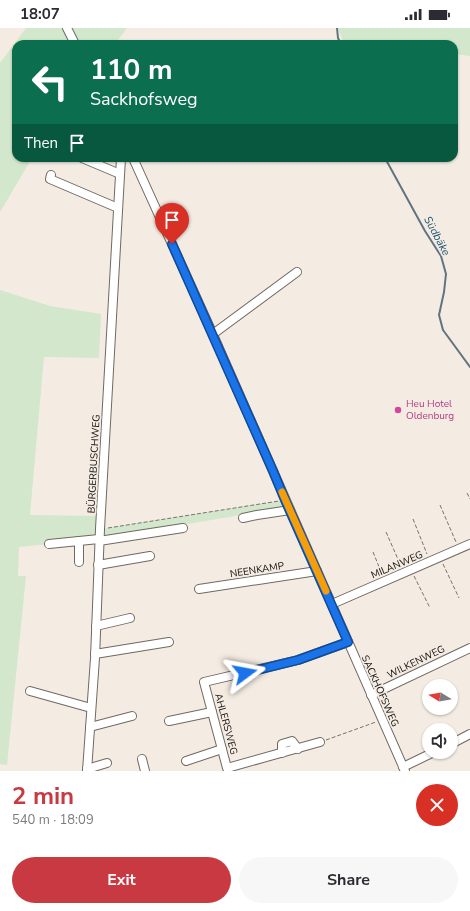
<!DOCTYPE html>
<html lang="en">
<head>
<meta charset="utf-8">
<style>
	:root { --surface:#fff; --page:#f7f7f7; --text:#2b2b33; --muted:#7c7c81; --accent:#c93941 }
	body { margin:0; font-family:"Nunito Sans",sans-serif; background:var(--page); color:var(--text); height:100vh; display:flex; flex-direction:column; font-size:15px; white-space:nowrap }
	* { box-sizing:border-box; margin:0 }
	p { font-size:13px; color:var(--muted) }
	.icon { flex:none; width:22px; height:22px; fill:none; stroke:currentColor; stroke-width:2; stroke-linecap:round; stroke-linejoin:round }
	.map { position:relative; height:743px; overflow:hidden }
	.sheet { display:flex; flex-direction:column; background:var(--surface); flex:1 }
	.sheet>* { flex:none }
	.guide { position:absolute; left:12px; top:12px; width:446px; height:122px; border-radius:12px; box-shadow:0 1px 3px #0004; background:#0b6e4f; color:#fff; overflow:hidden }
	.needle { width:26px; rotate:281deg }
	.tools { position:absolute; left:422px; top:651px; display:grid; gap:8px }
	.tools a { display:grid; place-items:center; width:36px; height:36px; border-radius:50%; background:var(--surface); box-shadow:0 1px 3px #0004; font-size:20px }
	.pin { position:absolute; display:grid; place-items:center; width:34px; height:34px; color:#fff; margin:-41px -17px; border-radius:50% 50% 50% 0; rotate:-45deg; box-shadow:0 0 4px #0007 }
	.pin .icon { rotate:45deg }
	.me { position:absolute; width:44px; margin:-22px; rotate:77deg; stroke-linejoin:round; filter:drop-shadow(0 0 3px #0008) }
	.turn { display:flex; align-items:center; gap:14px; height:84px; padding:0 12px; font-size:18px }
	.turn .icon { width:52px; height:52px; stroke-width:2.5 }
	.turn b { display:block; font-size:28px; line-height:34px }
	.then { display:flex; align-items:center; height:38px; padding:0 12px; background:#0003; gap:8px; font-size:15px }
	.round { display:grid; place-items:center; flex:none; width:42px; height:42px; border-radius:21px; background:var(--page) }
	.head { display:flex; align-items:center; justify-content:space-between; height:68px; padding:0 12px }
	h1 { font-size:24px; font-weight:700; line-height:30px; color:var(--accent) }
	.primary-button { display:flex; gap:8px; margin-top:auto; padding:8px 12px }
	.primary-button a { flex:1; height:46px; border-radius:24px; background:var(--accent); color:#fff; font-size:16px; font-weight:700; line-height:46px; text-align:center }
	.primary-button a+a { background:var(--page); color:var(--text) }
	.status { display:flex; justify-content:space-between; align-items:center; height:28px; padding:0 20px; background:var(--surface); direction:ltr }
	.status svg { height:11px; fill:currentColor }
	.map>svg:first-child { display:block }
	.green { fill:#d3e7cc }
	.lines { fill:none; stroke-linecap:round; stroke-linejoin:round }
	.stream { stroke:#607480; stroke-width:2 }
	.minor-casing { stroke:#706961; stroke-width:10 }
	.path { stroke:#78736d; stroke-width:1; stroke-dasharray:4 2; stroke-linecap:butt }
	.minor { stroke:#fff; stroke-width:8 }
	.route-casing { stroke:#114b97; stroke-width:10 }
	.route { stroke:#1a73e8; stroke-width:7 }
	.slow { stroke:#f59e0b; stroke-width:7 }
	.hotel-dot { fill:#d1479c; stroke:#f4ece3; stroke-width:1.5 }
	.labels { text-anchor:middle; dominant-baseline:central; stroke-width:3.5; stroke-linejoin:round; paint-order:stroke }
	.hotel-label { font-size:10px; fill:#b23c85; stroke:#f4ece3; text-anchor:start }
	.street-label { font-size:10px; fill:#0e0b08; stroke:#f4ece3 }
	.water-label { font-size:11px; font-style:italic; fill:#1a506c; stroke:#f4ece3 }
</style>
</head>
<body>
<div class="status"><b>18:07</b><svg viewBox="0 0 49 12"><path d="M0 12V9h3v3zM5 12V6h3v6zM10 12V3h3v9zM15 12V0h3v12zM26 1h20v11H26zM47 4h2v5h-2z"/></svg></div>
<div class="map">
<svg width="470" height="743" viewBox="0 0 470 743">
	<rect width="100%" height="100%" fill="#f4ece3"/>
	<g class="green">
		<polygon points="26,0 64,0 73,16 16,16 16,130 32,130 0,184 0,35"/>
		<polygon points="71,0 127,0 115,16 80,16"/>
		<polygon points="338,0 470,0 470,28 454,26 454,16 344,16"/>
		<polygon points="0,262 50,278 101,286 99,330 44,329 30,487 101,488 100,501 285,472 288,479 99,511 19,519 18,548 26,548 7,737 0,736"/>
	</g>
	<g class="lines">
		<g class="stream">
			<polyline points="337,0 338,10 341,16"/>
			<polyline points="385,130 425,203 441,228 446,246 444,264 439,287 443,302 470,339"/>
		</g>
		<defs>
			<g id="minor">
				<polyline points="67,0 75,16"/>
				<polyline points="82,130 120,146"/>
				<polyline points="133,130 211,302 405,743"/>
				<polyline points="51,147 50,151 118,180"/>
				<polyline points="213,306 297,244"/>
				<polyline points="243,490 257,487 290,482"/>
				<polyline points="99,513 183,500"/>
				<polyline points="49,516 99,511"/>
				<polyline points="79,534 79,513"/>
				<polyline points="98,537 150,528"/>
				<polyline points="199,561 317,543"/>
				<polyline points="332,576 470,516"/>
				<polyline points="96,598 130,590"/>
				<polyline points="95,626 169,614"/>
				<polyline points="30,663 91,680"/>
				<polyline points="371,667 470,620"/>
				<polyline points="169,693 212,684"/>
				<polyline points="90,699 132,688"/>
				<polyline points="320,714 227,740 204,654 298,632 348,614"/>
				<polyline points="451,716 470,706"/>
				<polyline points="282,725 282,716 292,713 298,721"/>
				<polyline points="142,731 145,743"/>
				<polyline points="186,733 222,721"/>
				<polyline points="403,739 434,724"/>
				<polyline points="87,741 107,735"/>
				<polyline points="87,743 95,630 100,501 121,130"/>
			</g>
		</defs>
		<use href="#minor" class="minor-casing"/>
		<g class="path">
			<polyline points="467,465 470,471"/>
			<polyline points="440,477 456,514"/>
			<polyline points="413,491 427,526"/>
			<polyline points="108,500 279,473"/>
			<polyline points="386,504 401,538"/>
			<polyline points="373,524 382,546"/>
			<polyline points="443,536 459,570"/>
			<polyline points="414,548 430,580"/>
			<polyline points="326,712 376,694"/>
		</g>
		<use href="#minor" class="minor"/>
	</g>
	<g class="lines">
		<defs>
			<polyline id="route" points="172,216 273,443 285,472 348,614 298,632 245,645"/>
		</defs>
		<use href="#route" class="route-casing"/>
		<use href="#route" class="route"/>
		<polyline class="slow" points="282,464 326,563"/>
	</g>
	<circle class="hotel-dot" cx="398" cy="382" r="4"/>
	<g class="labels">
		<g class="hotel-label">
			<text x="406" y="376">Heu Hotel<tspan x="406" dy="12">Oldenburg</tspan></text>
		</g>
		<g class="street-label">
			<text transform="translate(94 436) rotate(-87)">BÜRGERBUSCHWEG</text>
			<text transform="translate(397 537) rotate(-23)">MILANWEG</text>
			<text transform="translate(257 542) rotate(-9)">NEENKAMP</text>
			<text transform="translate(416 634) rotate(-26)">WILKENWEG</text>
			<text transform="translate(380 663) rotate(66)">SACKHOFSWEG</text>
			<text transform="translate(226 696) rotate(75)">AHLERSWEG</text>
		</g>
		<g class="water-label">
			<text transform="translate(437 208) rotate(62)">Südbäke</text>
		</g>
	</g>
</svg>
<div class="tools">
<a><svg class="needle" viewBox="-14 -14 28 28"><path d="M0-13l5 13h-10z" fill="#e53935"/><path d="M0 13l5-13h-10z" fill="#7c7c81"/></svg></a>
<a><svg class="icon" aria-label="sound" viewBox="0 0 24 24"><path d="M4 9h4l5-4v14l-5-4H4zM17 9q2 3 0 6"/></svg></a>
</div>
<div class="pin" style="left:172px;top:216px;background:#d93025"><svg class="icon" aria-label="arrive" viewBox="0 0 24 24"><path d="M6 21V4h12l-3 4 3 4H6"/></svg></div>
<svg class="me" style="left:245px;top:645px" viewBox="-20 -20 40 40"><path d="M0-17L14 15 0 8-14 15z" fill="#1a73e8" stroke="#fff" stroke-width="4"/></svg>
<div class="guide">
<div class="turn"><svg class="icon" aria-label="left" viewBox="0 0 24 24"><path d="M17 20v-9H6M10 6l-5 5 5 5"/></svg><div><b>110 m</b>Sackhofsweg</div></div>
<div class="then">Then<svg class="icon" aria-label="arrive" viewBox="0 0 24 24"><path d="M6 21V4h12l-3 4 3 4H6"/></svg></div>
</div>
</div>
<section class="sheet">
<div class="head"><div><h1>2 min</h1><p>540 m · 18:09</p></div><a class="round" style="background:#d93025;color:#fff"><svg class="icon" aria-label="close" viewBox="0 0 24 24"><path d="M6 6l12 12M18 6L6 18"/></svg></a></div>
<div class="primary-button"><a>Exit</a><a>Share</a></div>
</section>
</body>
</html>
